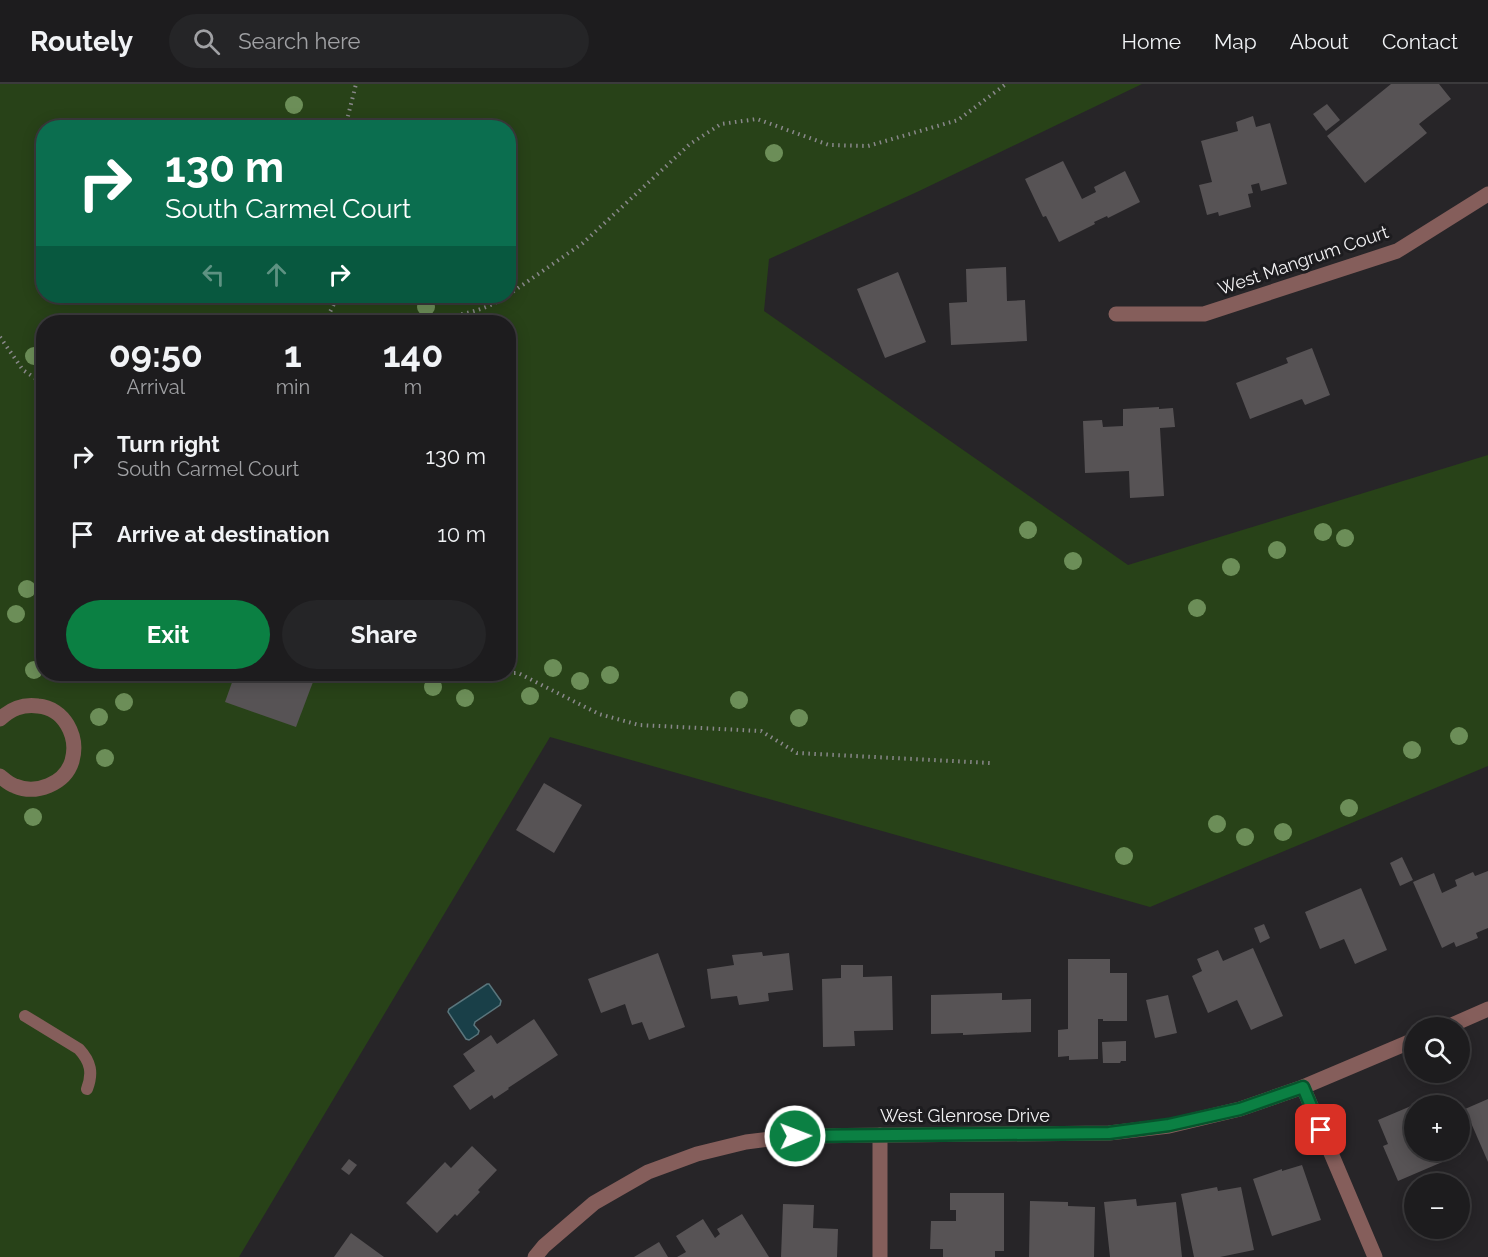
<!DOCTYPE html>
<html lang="en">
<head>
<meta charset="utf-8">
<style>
	:root { --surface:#1d1c1e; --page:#252527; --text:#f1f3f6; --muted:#a0a1a4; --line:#3b3a3c; --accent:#0b8043 }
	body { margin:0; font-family:Raleway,sans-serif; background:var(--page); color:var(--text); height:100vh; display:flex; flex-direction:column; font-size:22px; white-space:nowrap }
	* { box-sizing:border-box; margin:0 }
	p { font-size:20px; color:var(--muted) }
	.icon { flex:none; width:33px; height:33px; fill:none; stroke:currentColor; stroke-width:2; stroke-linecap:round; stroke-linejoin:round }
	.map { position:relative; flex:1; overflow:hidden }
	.sheet { position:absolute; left:36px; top:231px; width:480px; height:366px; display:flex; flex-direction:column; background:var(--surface); border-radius:24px; box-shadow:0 3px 15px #0003,0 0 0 2px var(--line) }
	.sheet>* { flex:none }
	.guide { position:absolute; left:36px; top:36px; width:480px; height:183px; border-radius:24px; box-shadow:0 3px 15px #0003,0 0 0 2px var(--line); background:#0b6e4f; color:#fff; overflow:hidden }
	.fabs { position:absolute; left:1404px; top:933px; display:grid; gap:12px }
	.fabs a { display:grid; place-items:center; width:66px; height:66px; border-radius:50%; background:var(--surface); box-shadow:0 3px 15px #0003,0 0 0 2px var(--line); font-size:30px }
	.pin { position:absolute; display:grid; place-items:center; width:51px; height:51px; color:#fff; margin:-26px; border-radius:12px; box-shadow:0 3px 9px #0006 }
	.me { position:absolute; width:66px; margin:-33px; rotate:89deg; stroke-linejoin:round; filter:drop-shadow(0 0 4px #0008) }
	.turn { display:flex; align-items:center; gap:21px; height:126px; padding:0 30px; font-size:27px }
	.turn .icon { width:78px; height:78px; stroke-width:2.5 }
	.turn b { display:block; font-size:42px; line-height:51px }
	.lanes { display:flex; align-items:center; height:57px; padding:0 30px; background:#0003; justify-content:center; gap:30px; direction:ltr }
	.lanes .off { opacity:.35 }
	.eta { display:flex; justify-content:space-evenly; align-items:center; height:102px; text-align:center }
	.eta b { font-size:36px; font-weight:700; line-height:42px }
	.cta { display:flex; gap:12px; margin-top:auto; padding:12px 30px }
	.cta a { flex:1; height:69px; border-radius:36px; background:var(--accent); color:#fff; font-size:24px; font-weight:700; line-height:69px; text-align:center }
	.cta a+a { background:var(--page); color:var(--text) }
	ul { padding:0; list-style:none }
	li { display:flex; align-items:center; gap:18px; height:78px; padding:0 30px }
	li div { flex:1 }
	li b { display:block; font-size:22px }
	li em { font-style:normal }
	header { display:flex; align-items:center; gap:36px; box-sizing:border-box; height:84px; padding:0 30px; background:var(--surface); border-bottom:2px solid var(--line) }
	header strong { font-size:28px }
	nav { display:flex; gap:33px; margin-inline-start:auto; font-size:21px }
	.search { width:420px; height:54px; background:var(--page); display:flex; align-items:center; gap:15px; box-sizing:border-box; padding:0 21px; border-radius:33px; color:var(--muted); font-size:22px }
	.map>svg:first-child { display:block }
	.green { fill:#284218; fill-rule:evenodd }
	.water { fill:#193f48; stroke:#5a757c; stroke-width:1.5 }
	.building { fill:#575355 }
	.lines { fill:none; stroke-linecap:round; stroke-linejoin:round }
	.path { stroke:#89888a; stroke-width:4; stroke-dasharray:1.5 4.5; stroke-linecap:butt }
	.service { stroke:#855e5b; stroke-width:12 }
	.minor { stroke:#855e5b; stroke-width:15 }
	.tree { fill:#6c8e58 }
	.route-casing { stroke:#07532c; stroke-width:15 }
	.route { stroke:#0b8043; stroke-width:10 }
	.labels { text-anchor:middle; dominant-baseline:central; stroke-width:6; stroke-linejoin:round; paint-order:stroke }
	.street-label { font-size:18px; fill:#f3f2f4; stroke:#1d1c1f }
</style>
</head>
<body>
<header>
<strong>Routely</strong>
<div class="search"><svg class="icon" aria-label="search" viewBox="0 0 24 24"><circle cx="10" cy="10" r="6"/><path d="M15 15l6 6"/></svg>Search here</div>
<nav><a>Home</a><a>Map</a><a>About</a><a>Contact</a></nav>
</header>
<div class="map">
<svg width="1488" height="1173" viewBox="0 0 1488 1173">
	<rect width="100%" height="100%" fill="#272528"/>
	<path class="green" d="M0 0H1142L917 108 769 175 764 227 1128 481 1488 371V682L1150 823 550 653 239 1173H0ZM44 44H508V212H44ZM44 238H508V590H44Z"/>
	<polygon class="water" points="487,900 489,900 501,917 500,921 475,938 474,941 479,947 478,950 469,956 466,955 448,928 449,925"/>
	<g class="building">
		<polygon points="1391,0 1439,0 1451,15 1419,40 1427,49 1365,99 1327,52"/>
		<polygon points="1327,20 1340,36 1326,47 1313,30"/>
		<polygon points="1253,32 1256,43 1270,39 1287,100 1261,107 1259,99 1251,101 1253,109 1248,110 1251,123 1219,132 1218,128 1207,131 1199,101 1212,98 1201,57 1238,47 1236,38"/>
		<polygon points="1063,77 1082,115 1096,108 1094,103 1125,87 1140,118 1108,134 1107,132 1094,138 1095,140 1059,158 1046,132 1043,133 1025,95"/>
		<polygon points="1006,183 1007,217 1025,216 1027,257 951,261 949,219 967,218 966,185"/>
		<polygon points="898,188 926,258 885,274 857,205"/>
		<polygon points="1312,264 1330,311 1305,321 1302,315 1250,335 1236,299 1288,279 1286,274"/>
		<polygon points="1159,323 1159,325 1173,324 1175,343 1160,344 1164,412 1130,414 1129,387 1085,389 1083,337 1102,336 1103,343 1123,342 1123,325"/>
		<polygon points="235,590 316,590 296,643 225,618"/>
		<polygon points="544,699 582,721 554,769 516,746"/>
		<polygon points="1402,773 1413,796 1400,802 1390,779"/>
		<polygon points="1488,787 1488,844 1476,849 1478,854 1456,863 1454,858 1442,864 1413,798 1434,789 1442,809 1457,802 1455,796 1473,788 1475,792"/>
		<polygon points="1361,804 1387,866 1355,880 1344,855 1320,865 1305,828"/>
		<polygon points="1264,840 1270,854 1260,859 1254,844"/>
		<polygon points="1253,864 1283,932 1251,946 1237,916 1208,929 1192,892 1202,887 1197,875 1218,866 1223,877"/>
		<polygon points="762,868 763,872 789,869 793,906 768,909 769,917 739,921 737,912 711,915 707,885 734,881 732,871"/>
		<polygon points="658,869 685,943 649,956 642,938 632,941 625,920 601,929 588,895"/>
		<polygon points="1068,875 1110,875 1110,889 1127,889 1127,937 1103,937 1103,935 1098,935 1098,975 1069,976 1069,972 1058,973 1058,946 1068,945"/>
		<polygon points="841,881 863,881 863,893 892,892 893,946 854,947 855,962 823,963 822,895 841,894"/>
		<polygon points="1002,909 1002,916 1031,915 1031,948 963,951 963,949 931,950 931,911"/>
		<polygon points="1168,911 1177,949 1155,954 1146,916"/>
		<polygon points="534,935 558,971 508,1004 509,1005 494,1015 492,1011 470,1026 453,1002 475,987 463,970 491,951 497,960"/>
		<polygon points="1126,957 1126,977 1121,977 1120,979 1103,979 1102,958"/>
		<polygon points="1437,1011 1441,1022 1414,1022 1414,1066 1460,1066 1461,1070 1398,1097 1383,1062 1388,1060 1378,1036"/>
		<polygon points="1488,1015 1488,1078 1465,1025"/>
		<polygon points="472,1062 497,1086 478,1106 480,1108 457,1132 455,1130 437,1149 406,1119 445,1078 451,1084"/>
		<polygon points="349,1075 357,1081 349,1091 341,1085"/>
		<polygon points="1302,1081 1321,1136 1272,1152 1253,1095 1282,1085 1282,1087"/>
		<polygon points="1217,1103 1218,1107 1241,1103 1254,1166 1220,1173 1194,1173 1181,1110"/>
		<polygon points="950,1109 1004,1109 1004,1167 995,1167 995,1173 943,1173 943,1165 930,1165 931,1137 956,1137 956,1126 950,1126"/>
		<polygon points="1136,1115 1137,1122 1176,1118 1182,1173 1110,1173 1104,1118"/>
		<polygon points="1030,1117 1068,1118 1068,1122 1095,1123 1094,1173 1029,1173"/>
		<polygon points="783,1120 814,1121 813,1144 838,1145 837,1173 781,1173"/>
		<polygon points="742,1130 769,1173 677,1173 686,1168 676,1152 703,1135 715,1154 720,1150 717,1145"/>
		<polygon points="351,1149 384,1173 334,1173"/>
		<polygon points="659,1158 668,1173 634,1173"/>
	</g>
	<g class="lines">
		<g class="path">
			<polyline points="345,44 356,0"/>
			<polyline points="508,211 583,159 690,60 721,40 757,35 829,61 868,62 958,36 1006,0"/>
			<polyline points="325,238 334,220 334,212"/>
			<path d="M408 238C442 234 479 231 507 212"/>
			<polyline points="0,253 23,286 41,298 44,298"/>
			<polyline points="508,589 518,589 599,630 639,641 761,647 797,669 990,679"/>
			<polyline points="443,590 455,593 503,590"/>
		</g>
		<path class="service" d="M25 932 79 965C91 978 93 989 87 1005"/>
		<g class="minor">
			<polyline points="1116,230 1204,230 1397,167 1488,110"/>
			<path d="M0 635C11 625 22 620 38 622 64 624 79 652 72 677 65 700 36 711 15 702 9 700 5 696 0 692"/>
			<polyline points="1445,944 1488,925"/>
			<polyline points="1303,1003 1375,1173"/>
			<polyline points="880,1051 880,1173"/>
			<polyline points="535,1173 544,1162 594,1119 648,1088 697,1070 746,1058 795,1052 1109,1049 1169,1042 1240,1025 1303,1003 1414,956"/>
		</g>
	</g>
	<g class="tree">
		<circle cx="294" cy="21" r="9"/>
		<circle cx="774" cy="69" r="9"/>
		<circle cx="426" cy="223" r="9"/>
		<circle cx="34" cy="272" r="9"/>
		<circle cx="1028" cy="446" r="9"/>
		<circle cx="1323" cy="448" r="9"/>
		<circle cx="1345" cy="454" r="9"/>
		<circle cx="1277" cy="466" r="9"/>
		<circle cx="1073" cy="477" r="9"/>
		<circle cx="1231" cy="483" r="9"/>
		<circle cx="27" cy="505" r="9"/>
		<circle cx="1197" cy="524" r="9"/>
		<circle cx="16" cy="530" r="9"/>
		<circle cx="553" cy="584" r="9"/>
		<circle cx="34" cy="586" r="9"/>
		<circle cx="610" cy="591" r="9"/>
		<circle cx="580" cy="597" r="9"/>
		<circle cx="433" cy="603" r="9"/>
		<circle cx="530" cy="612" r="9"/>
		<circle cx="465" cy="614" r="9"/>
		<circle cx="739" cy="616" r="9"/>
		<circle cx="124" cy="618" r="9"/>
		<circle cx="99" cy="633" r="9"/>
		<circle cx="799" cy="634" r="9"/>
		<circle cx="1459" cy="652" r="9"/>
		<circle cx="1412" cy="666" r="9"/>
		<circle cx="105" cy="674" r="9"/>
		<circle cx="1349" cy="724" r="9"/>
		<circle cx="33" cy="733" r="9"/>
		<circle cx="1217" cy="740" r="9"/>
		<circle cx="1283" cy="748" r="9"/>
		<circle cx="1245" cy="753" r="9"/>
		<circle cx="1124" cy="772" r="9"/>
	</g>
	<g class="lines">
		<defs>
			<polyline id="route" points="795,1052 1109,1049 1169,1041 1240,1025 1303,1003 1321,1046"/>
		</defs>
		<use href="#route" class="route-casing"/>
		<use href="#route" class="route"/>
	</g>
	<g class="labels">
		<g class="street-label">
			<text transform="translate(1303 176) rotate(-19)">West Mangrum Court</text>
			<text x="965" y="1031">West Glenrose Drive</text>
		</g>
	</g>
</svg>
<div class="fabs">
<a><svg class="icon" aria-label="search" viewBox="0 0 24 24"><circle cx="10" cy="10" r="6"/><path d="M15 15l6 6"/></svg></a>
<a>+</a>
<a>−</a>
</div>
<div class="pin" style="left:1321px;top:1046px;background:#d93025"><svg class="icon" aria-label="arrive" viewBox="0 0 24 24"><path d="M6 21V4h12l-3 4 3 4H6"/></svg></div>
<svg class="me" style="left:795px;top:1052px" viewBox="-20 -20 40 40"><circle r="17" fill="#0b8043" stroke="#fff" stroke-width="3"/><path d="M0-11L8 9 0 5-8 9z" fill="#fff"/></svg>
<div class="guide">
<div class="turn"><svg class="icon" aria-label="right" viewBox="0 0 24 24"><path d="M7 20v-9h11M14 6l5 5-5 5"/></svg><div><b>130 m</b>South Carmel Court</div></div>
<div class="lanes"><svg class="icon off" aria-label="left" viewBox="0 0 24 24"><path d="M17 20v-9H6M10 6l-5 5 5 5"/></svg><svg class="icon off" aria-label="ahead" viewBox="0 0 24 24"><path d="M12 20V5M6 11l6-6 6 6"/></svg><svg class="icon" aria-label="right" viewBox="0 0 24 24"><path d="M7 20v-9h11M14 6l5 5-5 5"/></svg></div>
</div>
<section class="sheet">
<div class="eta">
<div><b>09:50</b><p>Arrival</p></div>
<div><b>1</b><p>min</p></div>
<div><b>140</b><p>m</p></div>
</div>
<ul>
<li><svg class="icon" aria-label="right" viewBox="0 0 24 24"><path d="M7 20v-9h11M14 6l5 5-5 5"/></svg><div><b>Turn right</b><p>South Carmel Court</p></div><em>130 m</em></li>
<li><svg class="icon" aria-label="arrive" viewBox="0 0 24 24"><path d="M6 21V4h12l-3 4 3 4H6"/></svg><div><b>Arrive at destination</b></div><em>10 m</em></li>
</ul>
<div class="cta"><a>Exit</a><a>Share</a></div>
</section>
</div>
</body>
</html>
